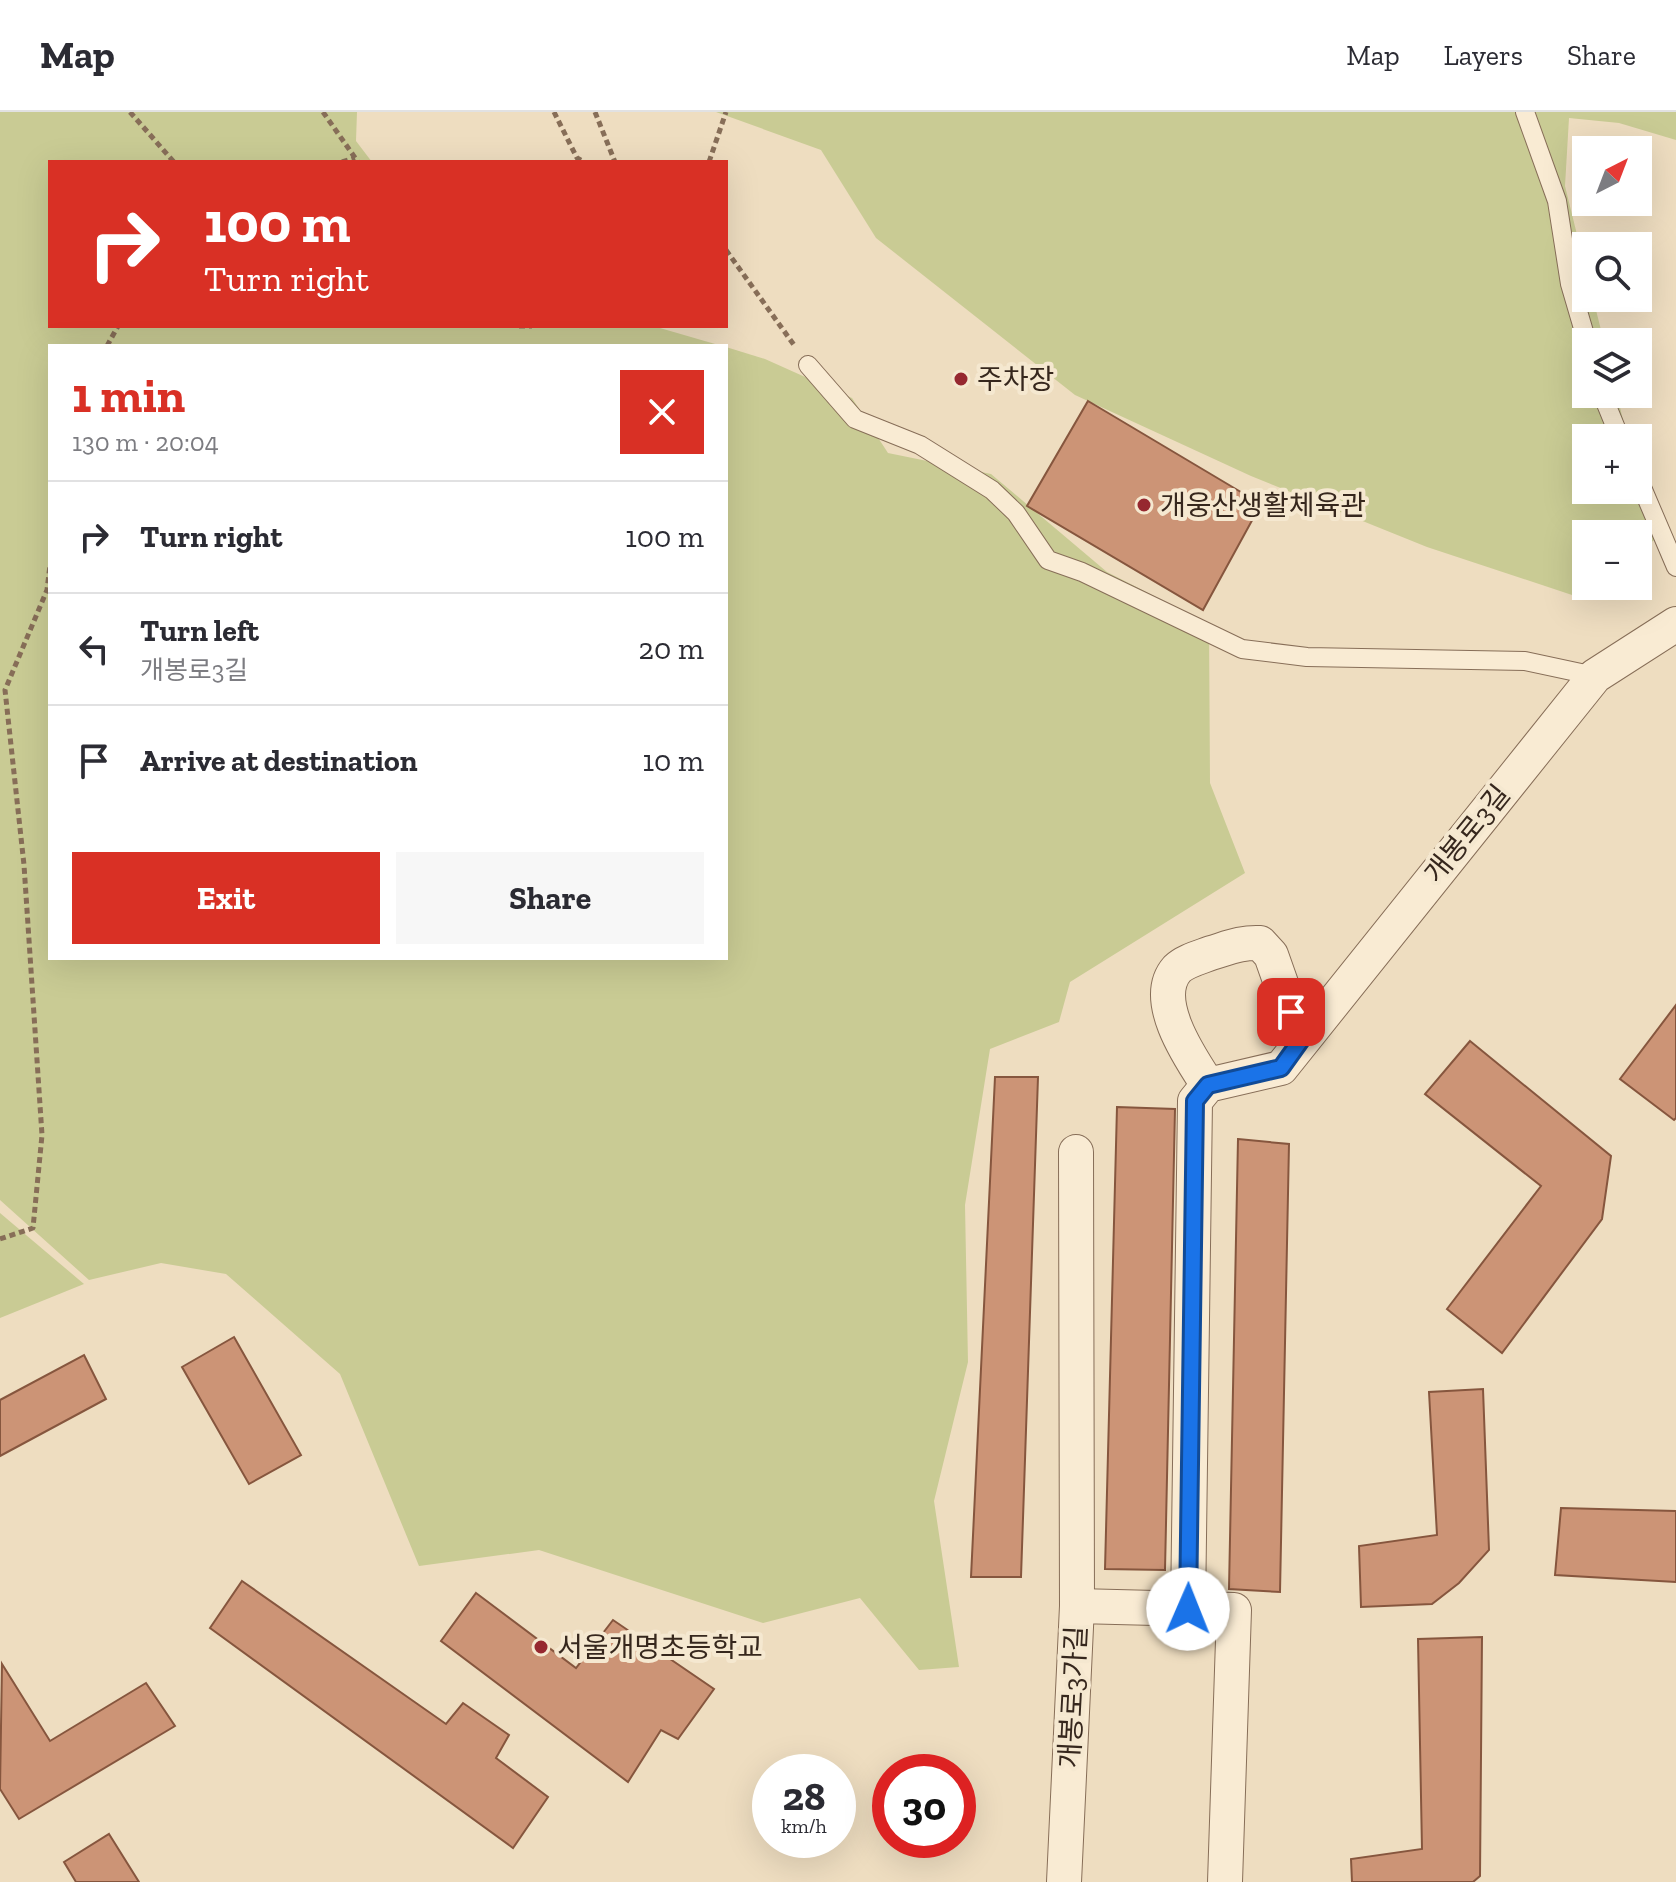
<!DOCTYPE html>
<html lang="en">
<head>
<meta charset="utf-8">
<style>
	:root { --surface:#fff; --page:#f7f7f7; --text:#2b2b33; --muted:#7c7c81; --line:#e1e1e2; --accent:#d93025 }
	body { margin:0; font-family:"Zilla Slab","Noto Sans KR",serif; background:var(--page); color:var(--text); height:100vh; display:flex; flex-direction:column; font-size:30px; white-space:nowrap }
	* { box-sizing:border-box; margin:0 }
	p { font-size:26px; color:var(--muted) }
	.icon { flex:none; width:44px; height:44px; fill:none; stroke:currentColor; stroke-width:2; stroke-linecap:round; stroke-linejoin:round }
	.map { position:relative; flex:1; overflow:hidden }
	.sheet { position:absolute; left:48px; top:232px; width:680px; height:616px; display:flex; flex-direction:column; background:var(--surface); border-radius:0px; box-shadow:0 8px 32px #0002 }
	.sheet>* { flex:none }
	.hud { position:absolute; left:48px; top:48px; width:680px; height:168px; border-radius:0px; box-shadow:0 8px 32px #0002; background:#d93025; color:#fff; overflow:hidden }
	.needle { width:52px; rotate:42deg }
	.buttons { position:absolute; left:1572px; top:24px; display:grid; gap:16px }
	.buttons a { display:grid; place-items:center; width:80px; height:80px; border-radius:0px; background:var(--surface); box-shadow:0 8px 32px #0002; font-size:40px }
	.speed { position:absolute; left:752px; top:1642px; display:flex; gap:16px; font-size:40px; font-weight:700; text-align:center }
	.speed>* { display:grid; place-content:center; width:104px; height:104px; border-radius:50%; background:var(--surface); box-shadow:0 8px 32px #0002; line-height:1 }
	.speed small { font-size:20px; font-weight:400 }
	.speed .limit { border:12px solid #d22; background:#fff; color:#111 }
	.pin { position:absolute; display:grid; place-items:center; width:68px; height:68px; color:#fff; margin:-34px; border-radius:16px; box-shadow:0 4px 12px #0006 }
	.me { position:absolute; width:88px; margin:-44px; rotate:1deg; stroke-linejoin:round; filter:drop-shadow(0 0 6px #0008) }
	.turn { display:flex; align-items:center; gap:28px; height:168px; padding:0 24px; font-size:36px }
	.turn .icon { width:104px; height:104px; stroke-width:2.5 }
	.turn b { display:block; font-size:56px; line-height:68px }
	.round { display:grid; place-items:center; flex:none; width:84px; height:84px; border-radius:0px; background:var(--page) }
	.head { display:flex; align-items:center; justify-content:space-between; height:136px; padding:0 24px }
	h1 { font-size:48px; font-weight:800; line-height:60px; color:var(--accent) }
	.action { display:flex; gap:16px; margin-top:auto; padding:16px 24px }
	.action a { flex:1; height:92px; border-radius:0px; background:var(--accent); color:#fff; font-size:32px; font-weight:800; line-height:92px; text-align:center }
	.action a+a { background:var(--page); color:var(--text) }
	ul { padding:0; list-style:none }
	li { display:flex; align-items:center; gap:24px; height:112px; padding:0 24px; border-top:2px solid var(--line) }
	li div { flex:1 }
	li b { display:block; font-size:30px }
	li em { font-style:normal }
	header { display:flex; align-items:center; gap:48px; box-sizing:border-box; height:112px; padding:0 40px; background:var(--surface); border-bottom:2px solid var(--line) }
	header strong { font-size:38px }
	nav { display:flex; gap:44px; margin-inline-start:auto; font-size:28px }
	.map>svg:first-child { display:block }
	.green { fill:#c9cb94 }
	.building { fill:#cc9476; stroke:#86563e; stroke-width:2 }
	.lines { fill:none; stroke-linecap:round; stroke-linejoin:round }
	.service-casing { stroke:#876e58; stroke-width:20 }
	.minor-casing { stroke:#876e58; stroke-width:36 }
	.path { stroke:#876e58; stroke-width:5; stroke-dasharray:6 4; stroke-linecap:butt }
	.service { stroke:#f9ebd3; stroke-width:18 }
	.minor { stroke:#f9ebd3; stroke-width:34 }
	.route-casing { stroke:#114b97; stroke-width:20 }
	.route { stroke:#1a73e8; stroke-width:14 }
	.poi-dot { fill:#962830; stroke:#f5e8d0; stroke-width:3 }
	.labels { text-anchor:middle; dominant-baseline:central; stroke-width:8; stroke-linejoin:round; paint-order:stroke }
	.poi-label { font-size:28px; fill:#36271d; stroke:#f5e8d0; text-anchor:start }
	.street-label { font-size:28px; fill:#36271d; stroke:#f5e8d0 }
</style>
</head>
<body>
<header>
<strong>Map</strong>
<nav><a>Map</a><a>Layers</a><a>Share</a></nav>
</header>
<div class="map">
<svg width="1676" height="1770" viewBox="0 0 1676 1770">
	<rect width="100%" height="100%" fill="#eeddc0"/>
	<g class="green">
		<polygon points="0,0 357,0 356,29 372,50 50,50 50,214 653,214 722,234 50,234 50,846 726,846 726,235 765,247 852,286 888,341 991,362 1107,460 1209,512 1210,671 1245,761 1070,870 1059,910 990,937 965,1093 968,1250 934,1389 959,1555 919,1558 860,1486 763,1511 539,1438 419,1454 340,1262 226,1162 161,1151 89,1168 0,1088"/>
		<polygon points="716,0 1676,0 1676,28 1619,11 1569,6 1565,74 1586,159 1586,186 1593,186 1604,230 1586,230 1586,282 1617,282 1627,326 1586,326 1586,378 1638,378 1658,425 1638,441 1638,422 1586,422 1586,474 1596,474 1581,486 1427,435 1251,364 1075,283 876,126 821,38"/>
		<polygon points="0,1101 84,1172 0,1206"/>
	</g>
	<g class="building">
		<polygon points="1088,289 1261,392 1203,498 1027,394"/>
		<polygon points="1676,893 1676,1006 1674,1008 1620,967"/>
		<polygon points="1470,929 1611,1044 1602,1107 1502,1241 1447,1197 1541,1074 1425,982"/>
		<polygon points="995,965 1038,965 1021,1465 971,1465"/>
		<polygon points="1117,995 1175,997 1165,1458 1105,1457"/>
		<polygon points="1238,1027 1289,1032 1280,1480 1229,1477"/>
		<polygon points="234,1225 301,1343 249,1372 182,1255"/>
		<polygon points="84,1243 106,1287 0,1344 0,1288"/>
		<polygon points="1483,1277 1489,1438 1459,1471 1432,1492 1361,1495 1359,1434 1437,1423 1429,1280"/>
		<polygon points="1561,1396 1676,1399 1676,1470 1555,1463"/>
		<polygon points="242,1469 446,1612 463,1591 509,1623 496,1646 548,1685 513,1736 210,1516"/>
		<polygon points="476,1481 576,1556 613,1508 714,1577 678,1627 661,1618 628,1670 441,1529"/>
		<polygon points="1482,1525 1480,1764 1473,1770 1352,1770 1351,1747 1422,1737 1418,1527"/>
		<polygon points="2,1552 50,1629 146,1571 175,1614 19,1707 0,1677"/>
		<polygon points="109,1722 139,1770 76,1770 64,1750"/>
	</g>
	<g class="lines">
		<defs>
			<g id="service">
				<polyline points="1525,0 1557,89 1570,172 1587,230"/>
				<polyline points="808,253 855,307 920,333 992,378 1016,401 1048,448 1082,460 1242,537 1307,545 1525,549 1595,564"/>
				<polyline points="1602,282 1620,326"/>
				<polyline points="1638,366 1676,455"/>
			</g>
			<g id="minor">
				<path d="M1208 973C1191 947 1150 888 1177 857 1185 849 1201 845 1211 841 1228 836 1242 830 1260 831L1271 843 1301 928"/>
				<polyline points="1076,1040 1077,1494"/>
				<polyline points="1188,1497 1195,989 1208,973 1281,956 1595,564 1676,512"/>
				<polyline points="1064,1770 1077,1494 1234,1498 1225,1770"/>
			</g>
		</defs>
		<use href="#service" class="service-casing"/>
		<use href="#minor" class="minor-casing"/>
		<g class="path">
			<polyline points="130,0 174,50"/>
			<polyline points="323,0 358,50"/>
			<polyline points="554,0 577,46 584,50"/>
			<polyline points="595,0 615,50"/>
			<polyline points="342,50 355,46"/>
			<polyline points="709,50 726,0"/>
			<polyline points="726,138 794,233"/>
			<polyline points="519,214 532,214"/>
			<polyline points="107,234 118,214"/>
			<polyline points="0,1127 33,1116 42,1023 24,753 5,578 47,478 50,453"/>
		</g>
		<use href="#service" class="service"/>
		<use href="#minor" class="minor"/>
	</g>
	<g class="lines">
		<defs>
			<polyline id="route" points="1188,1497 1195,989 1208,973 1281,956 1301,928 1291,900"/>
		</defs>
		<use href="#route" class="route-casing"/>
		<use href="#route" class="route"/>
	</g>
	<g class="poi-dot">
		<circle cx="961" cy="267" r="8"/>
		<circle cx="1144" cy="393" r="8"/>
		<circle cx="541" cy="1535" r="8"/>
	</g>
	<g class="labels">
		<g class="poi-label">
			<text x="977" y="267">주차장</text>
			<text x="1160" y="393">개웅산생활체육관</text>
			<text x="557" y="1535">서울개명초등학교</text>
		</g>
		<g class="street-label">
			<text transform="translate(1467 722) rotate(-51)">개봉로3길</text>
			<text transform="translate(1073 1585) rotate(-87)">개봉로3가길</text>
		</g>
	</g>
</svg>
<div class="buttons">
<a><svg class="needle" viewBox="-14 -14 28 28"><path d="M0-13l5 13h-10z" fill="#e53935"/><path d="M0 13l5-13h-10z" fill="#7c7c81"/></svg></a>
<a><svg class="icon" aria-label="search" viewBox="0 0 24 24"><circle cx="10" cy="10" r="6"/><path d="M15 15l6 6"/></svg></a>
<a><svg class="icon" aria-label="layers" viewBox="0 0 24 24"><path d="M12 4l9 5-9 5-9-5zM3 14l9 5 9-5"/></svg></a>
<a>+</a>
<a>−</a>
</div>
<div class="speed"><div>28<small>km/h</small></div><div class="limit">30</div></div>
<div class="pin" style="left:1291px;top:900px;background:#d93025"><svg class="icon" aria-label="arrive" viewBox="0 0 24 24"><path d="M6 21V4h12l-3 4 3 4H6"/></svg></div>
<svg class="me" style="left:1188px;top:1497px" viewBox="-20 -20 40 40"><circle r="19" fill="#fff"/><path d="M0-13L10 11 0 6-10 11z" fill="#1a73e8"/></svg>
<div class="hud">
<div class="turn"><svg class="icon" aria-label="right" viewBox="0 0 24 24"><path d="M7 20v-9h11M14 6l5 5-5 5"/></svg><div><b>100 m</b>Turn right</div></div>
</div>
<section class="sheet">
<div class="head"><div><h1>1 min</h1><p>130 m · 20:04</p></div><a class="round" style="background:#d93025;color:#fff"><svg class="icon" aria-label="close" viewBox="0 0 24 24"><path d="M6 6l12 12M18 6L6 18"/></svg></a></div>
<ul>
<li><svg class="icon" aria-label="right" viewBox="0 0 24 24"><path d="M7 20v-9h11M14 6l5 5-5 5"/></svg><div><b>Turn right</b></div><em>100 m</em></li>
<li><svg class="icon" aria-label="left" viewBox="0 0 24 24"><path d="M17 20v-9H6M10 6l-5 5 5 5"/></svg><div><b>Turn left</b><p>개봉로3길</p></div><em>20 m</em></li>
<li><svg class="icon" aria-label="arrive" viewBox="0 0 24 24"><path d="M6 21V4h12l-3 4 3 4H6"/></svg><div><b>Arrive at destination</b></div><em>10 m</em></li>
</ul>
<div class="action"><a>Exit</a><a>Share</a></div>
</section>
</div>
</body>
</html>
